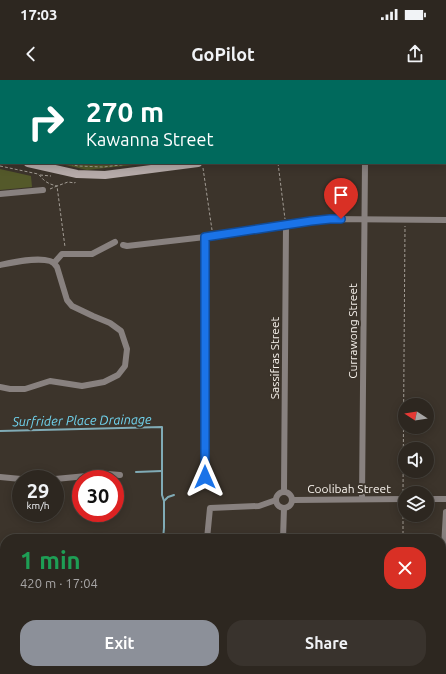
<!DOCTYPE html>
<html lang="en">
<head>
<meta charset="utf-8">
<style>
	:root { --surface:#2d2720; --page:#39332d; --text:#f1f3f6; --muted:#a7a5a5; --line:#48443e; --accent:#8c9099 }
	body { margin:0; font-family:Ubuntu,sans-serif; background:var(--page); color:var(--text); height:100vh; display:flex; flex-direction:column; font-size:15px; white-space:nowrap }
	* { box-sizing:border-box; margin:0 }
	p { font-size:13px; color:var(--muted) }
	.icon { flex:none; width:22px; height:22px; fill:none; stroke:currentColor; stroke-width:2; stroke-linecap:round; stroke-linejoin:round }
	.map { position:relative; flex:1; overflow:hidden }
	.details { position:absolute; left:0px; top:454px; width:446px; height:140px; display:flex; flex-direction:column; background:var(--surface); border-radius:16px 16px 0 0; box-shadow:0 2px 10px #0003,0 0 0 1px var(--line) }
	.details>* { flex:none }
	.guide { position:absolute; left:0px; top:0px; width:446px; height:84px; box-shadow:0 2px 10px #0003,0 0 0 1px var(--line); background:#00695c; color:#fff; overflow:hidden }
	.needle { width:26px; rotate:282deg }
	.controls { position:absolute; left:398px; top:318px; display:grid; gap:8px }
	.controls a { display:grid; place-items:center; width:36px; height:36px; border-radius:50%; background:var(--surface); box-shadow:0 2px 10px #0003,0 0 0 1px var(--line); font-size:20px }
	.speed { position:absolute; left:12px; top:390px; display:flex; gap:8px; font-size:20px; font-weight:700; text-align:center }
	.speed>* { display:grid; place-content:center; width:52px; height:52px; border-radius:50%; background:var(--surface); box-shadow:0 2px 10px #0003,0 0 0 1px var(--line); line-height:1 }
	.speed small { font-size:10px; font-weight:400 }
	.speed .limit { border:6px solid #d22; background:#fff; color:#111 }
	.pin { position:absolute; display:grid; place-items:center; width:34px; height:34px; color:#fff; margin:-41px -17px; border-radius:50% 50% 50% 0; rotate:-45deg; box-shadow:0 0 4px #0007 }
	.pin .icon { rotate:45deg }
	.me { position:absolute; width:44px; margin:-22px; rotate:0deg; stroke-linejoin:round; filter:drop-shadow(0 0 3px #0008) }
	.turn { display:flex; align-items:center; gap:14px; height:84px; padding:0 20px; font-size:18px }
	.turn .icon { width:52px; height:52px; stroke-width:2.5 }
	.turn b { display:block; font-size:28px; line-height:34px }
	.round { display:grid; place-items:center; flex:none; width:42px; height:42px; border-radius:16px; background:var(--page) }
	.overview { display:flex; align-items:center; justify-content:space-between; height:68px; padding:0 20px }
	h1 { font-size:24px; font-weight:700; line-height:30px; color:#1e9e55 }
	.button { display:flex; gap:8px; margin-top:auto; padding:8px 20px }
	.button a { flex:1; height:46px; border-radius:16px; background:var(--accent); color:#fff; font-size:16px; font-weight:700; line-height:46px; text-align:center }
	.button a+a { background:var(--page); color:var(--text) }
	.status { display:flex; justify-content:space-between; align-items:center; height:28px; padding:0 20px; background:var(--surface); direction:ltr }
	.status svg { height:11px; fill:currentColor }
	header { display:flex; justify-content:space-between; align-items:center; height:52px; padding:0 20px; background:var(--surface); font-size:18px; font-weight:700 }
	.map>svg:first-child { display:block }
	.green { fill:#54592a }
	.lines { fill:none; stroke-linecap:round; stroke-linejoin:round }
	.stream { stroke:#80abb6; stroke-width:2 }
	.path { stroke:#a29c94; stroke-width:1; stroke-dasharray:3 2; stroke-linecap:butt }
	.street { stroke:#88817f; stroke-width:6 }
	.secondary { stroke:#b6aba9; stroke-width:8 }
	.route-casing { stroke:#114b97; stroke-width:10 }
	.route { stroke:#1a73e8; stroke-width:7 }
	.labels { text-anchor:middle; dominant-baseline:central; stroke-width:4; stroke-linejoin:round; paint-order:stroke }
	.street-label { font-size:12px; fill:#f8f3ed; stroke:#3c342b }
	.water-label { font-size:13px; font-style:italic; fill:#70d4ef; stroke:#3c342b }
</style>
</head>
<body>
<div class="status"><b>17:03</b><svg viewBox="0 0 49 12"><path d="M0 12V9h3v3zM5 12V6h3v6zM10 12V3h3v9zM15 12V0h3v12zM26 1h20v11H26zM47 4h2v5h-2z"/></svg></div>
<header><svg class="icon" aria-label="back" viewBox="0 0 24 24"><path d="M15 5l-7 7 7 7"/></svg>GoPilot<svg class="icon" aria-label="share" viewBox="0 0 24 24"><path d="M12 15V3M7 8l5-5 5 5M5 13v7h14v-7"/></svg></header>
<div class="map">
<svg width="446" height="594" viewBox="0 0 446 594">
	<rect width="100%" height="100%" fill="#3c342b"/>
	<g class="green">
		<polygon points="269,0 446,0 446,61 445,61 445,1 261,1"/>
		<polygon points="57,83 151,83 87,90"/>
		<polygon points="0,89 31,96 32,107 0,110"/>
	</g>
	<g class="lines">
		<g class="stream">
			<polyline points="0,351 162,347 162,415 164,421"/>
			<polyline points="136,392 162,391"/>
			<polyline points="163,459 164,448 164,421 168,417 174,415"/>
			<polyline points="142,594 143,589"/>
		</g>
		<g class="path">
			<polyline points="287,0 287,1"/>
			<polyline points="342,0 342,1"/>
			<polyline points="65,83 78,86 103,87 138,83"/>
			<polyline points="278,83 285,139"/>
			<path d="M0 86 38 94C41 96 42 99 45 101 49 104 53 105 57 106L68 102 75 103V102"/>
			<polyline points="203,88 212,150"/>
			<polyline points="40,95 51,96"/>
			<polyline points="50,109 57,106 65,167"/>
			<polyline points="403,412 405,146"/>
			<polyline points="403,459 403,426"/>
			<polyline points="402,594 402,589"/>
		</g>
		<g class="street">
			<polyline points="0,114 43,110"/>
			<polyline points="123,165 127,166 205,157 311,141 329,139 446,140"/>
			<polyline points="54,183 62,174 92,174 115,162"/>
			<path d="M0 185C14 182 37 177 50 181 53 182 55 184 57 187L67 220 72 226 93 236 110 243 121 251 127 269 125 286 118 295 104 302 82 306 50 301 25 309H10L0 307"/>
			<polyline points="0,397 21,399"/>
			<polyline points="205,397 205,157"/>
			<polyline points="55,399 108,394 120,395"/>
			<polyline points="284,411 286,145"/>
			<circle cx="284" cy="420" r="8"/>
			<polyline points="362,419 365,83"/>
			<polyline points="427,419 446,419"/>
			<polyline points="293,420 405,419"/>
			<polyline points="446,432 444,467 446,508"/>
			<polyline points="207,459 210,428 259,426 276,420"/>
			<polyline points="283,459 284,428"/>
			<polyline points="195,594 195,589"/>
			<polyline points="280,594 280,589"/>
			<polyline points="355,594 355,589"/>
			<polyline points="445,594 444,564 446,547"/>
		</g>
		<g class="secondary">
			<polyline points="445,67 446,67"/>
			<polyline points="0,77 1,77"/>
			<polyline points="28,83 77,94 105,95 198,83"/>
		</g>
	</g>
	<g class="lines">
		<defs>
			<polyline id="route" points="205,397 205,157 311,141 330,139 341,139"/>
		</defs>
		<use href="#route" class="route-casing"/>
		<use href="#route" class="route"/>
	</g>
	<g class="labels">
		<g class="street-label">
			<text transform="translate(352 251) rotate(-90)">Currawong Street</text>
			<text transform="translate(274 278) rotate(-90)">Sassifras Street</text>
			<text x="349" y="408">Coolibah Street</text>
		</g>
		<g class="water-label">
			<text transform="translate(82 340) rotate(-1)">Surfrider Place Drainage</text>
		</g>
	</g>
</svg>
<div class="controls">
<a><svg class="needle" viewBox="-14 -14 28 28"><path d="M0-13l5 13h-10z" fill="#e53935"/><path d="M0 13l5-13h-10z" fill="#a7a5a5"/></svg></a>
<a><svg class="icon" aria-label="sound" viewBox="0 0 24 24"><path d="M4 9h4l5-4v14l-5-4H4zM17 9q2 3 0 6"/></svg></a>
<a><svg class="icon" aria-label="layers" viewBox="0 0 24 24"><path d="M12 4l9 5-9 5-9-5zM3 14l9 5 9-5"/></svg></a>
</div>
<div class="speed"><div>29<small>km/h</small></div><div class="limit">30</div></div>
<div class="pin" style="left:341px;top:139px;background:#d93025"><svg class="icon" aria-label="arrive" viewBox="0 0 24 24"><path d="M6 21V4h12l-3 4 3 4H6"/></svg></div>
<svg class="me" style="left:205px;top:397px" viewBox="-20 -20 40 40"><path d="M0-17L14 15 0 8-14 15z" fill="#1a73e8" stroke="#fff" stroke-width="4"/></svg>
<div class="guide">
<div class="turn"><svg class="icon" aria-label="right" viewBox="0 0 24 24"><path d="M7 20v-9h11M14 6l5 5-5 5"/></svg><div><b>270 m</b>Kawanna Street</div></div>
</div>
<section class="details">
<div class="overview"><div><h1>1 min</h1><p>420 m · 17:04</p></div><a class="round" style="background:#d93025;color:#fff"><svg class="icon" aria-label="close" viewBox="0 0 24 24"><path d="M6 6l12 12M18 6L6 18"/></svg></a></div>
<div class="button"><a>Exit</a><a>Share</a></div>
</section>
</div>
</body>
</html>
